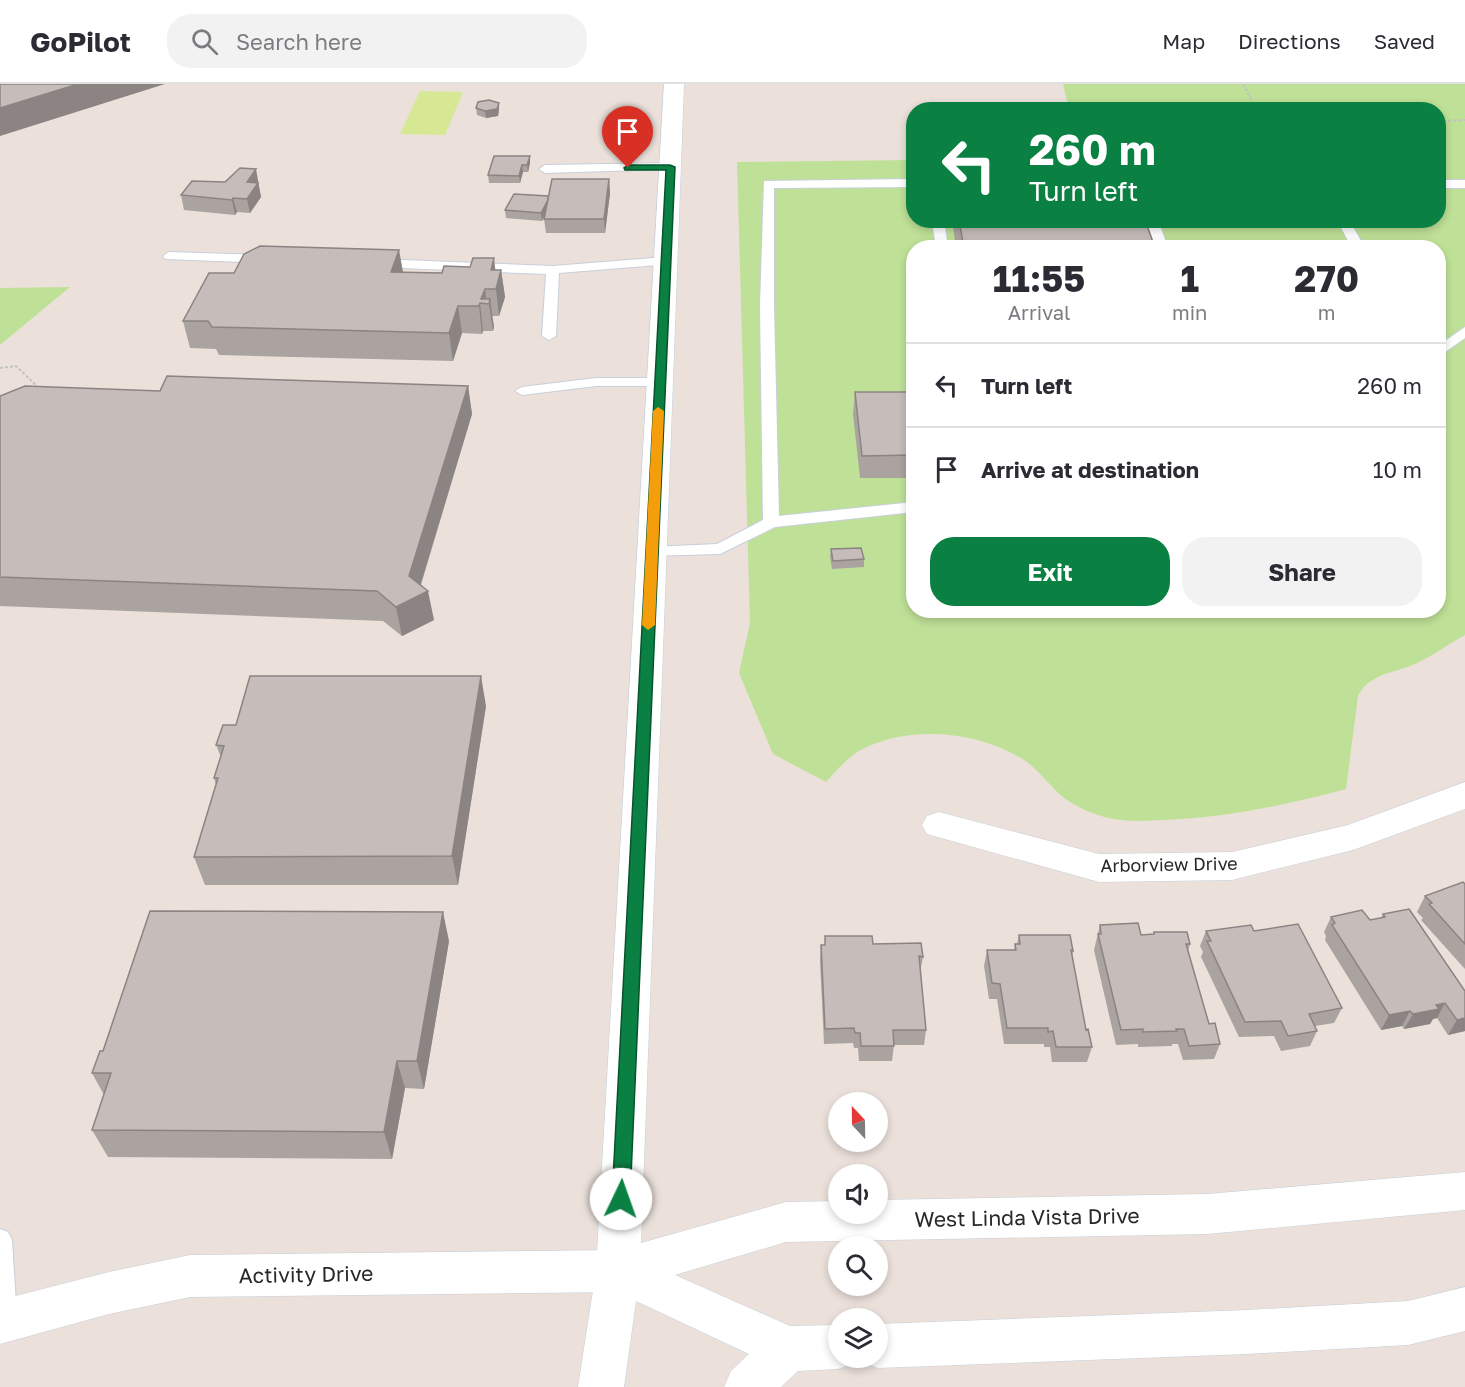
<!DOCTYPE html>
<html lang="en">
<head>
<meta charset="utf-8">
<style>
	:root { --surface:#fff; --page:#f2f2f3; --text:#2b2b33; --muted:#7c7c81; --line:#e1e1e2; --accent:#0b8043 }
	body { margin:0; font-family:"Golos Text",sans-serif; background:var(--page); color:var(--text); height:100vh; display:flex; flex-direction:column; font-size:22px; white-space:nowrap }
	* { box-sizing:border-box; margin:0 }
	p { font-size:20px; color:var(--muted) }
	.icon { flex:none; width:33px; height:33px; fill:none; stroke:currentColor; stroke-width:2; stroke-linecap:round; stroke-linejoin:round }
	.map { position:relative; flex:1; overflow:hidden }
	.panel { position:absolute; left:906px; top:156px; width:540px; height:378px; display:flex; flex-direction:column; background:var(--surface); border-radius:24px; box-shadow:0 3px 9px #0003 }
	.panel>* { flex:none }
	.top-card { position:absolute; left:906px; top:18px; width:540px; height:126px; border-radius:24px; box-shadow:0 3px 9px #0003; background:#0b8043; color:#fff; overflow:hidden }
	.needle { width:39px; rotate:338deg }
	.fabs { position:absolute; left:828px; top:1008px; display:grid; gap:12px }
	.fabs a { display:grid; place-items:center; width:60px; height:60px; border-radius:50%; background:var(--surface); box-shadow:0 3px 9px #0003; font-size:30px }
	.pin { position:absolute; display:grid; place-items:center; width:51px; height:51px; color:#fff; margin:-62px -26px; border-radius:50% 50% 50% 0; rotate:-45deg; box-shadow:0 0 6px #0007 }
	.pin .icon { rotate:45deg }
	.me { position:absolute; width:66px; margin:-33px; rotate:3deg; stroke-linejoin:round; filter:drop-shadow(0 0 4px #0008) }
	.turn { display:flex; align-items:center; gap:21px; height:126px; padding:0 24px; font-size:27px }
	.turn .icon { width:78px; height:78px; stroke-width:2.5 }
	.turn b { display:block; font-size:42px; line-height:51px }
	.eta { display:flex; justify-content:space-evenly; align-items:center; height:102px; text-align:center }
	.eta b { font-size:36px; font-weight:700; line-height:42px }
	.action { display:flex; gap:12px; margin-top:auto; padding:12px 24px }
	.action a { flex:1; height:69px; border-radius:24px; background:var(--accent); color:#fff; font-size:24px; font-weight:700; line-height:69px; text-align:center }
	.action a+a { background:var(--page); color:var(--text) }
	ul { padding:0; list-style:none }
	li { display:flex; align-items:center; gap:18px; height:84px; padding:0 24px; border-top:2px solid var(--line) }
	li div { flex:1 }
	li b { display:block; font-size:22px }
	li em { font-style:normal }
	header { display:flex; align-items:center; gap:36px; box-sizing:border-box; height:84px; padding:0 30px; background:var(--surface); border-bottom:2px solid var(--line) }
	header strong { font-size:28px }
	nav { display:flex; gap:33px; margin-inline-start:auto; font-size:21px }
	.search { width:420px; height:54px; background:var(--page); display:flex; align-items:center; gap:15px; box-sizing:border-box; padding:0 21px; border-radius:24px; color:var(--muted); font-size:22px }
	.map>svg:first-child { display:block }
	.green { fill:#bfe197; fill-rule:evenodd }
	.pitch { fill:#d6e893 }
	.lines { fill:none; stroke-linecap:round; stroke-linejoin:round }
	.service-casing { stroke:#c8cfda; stroke-width:2 }
	.minor-casing { stroke:#c8cfda; stroke-width:1 }
	.secondary-casing { stroke:#c8cfda; stroke-width:1 }
	.path { stroke:#c3c3c3; stroke-width:2; stroke-dasharray:3 2; stroke-linecap:butt }
	.service { fill:#fff; fill-rule:evenodd }
	.minor { fill:#fff; fill-rule:evenodd }
	.secondary { fill:#fff; fill-rule:evenodd }
	.wall { fill:#aaa3a0 }
	.shaded-wall { fill:#8b8482 }
	.building { fill:#c6bdba; stroke:#8b8482; stroke-width:1.5 }
	.route { fill:#0b8043; stroke:#07532c; stroke-width:1.5 }
	.slow { fill:#f59e0b }
	.labels { text-anchor:middle; dominant-baseline:central; stroke-width:6; stroke-linejoin:round; paint-order:stroke }
	.street-label { font-size:18px; fill:#282828; stroke:#fff }
	.near-street-label { font-size:21px; fill:#282828; stroke:#fff }
</style>
</head>
<body>
<header>
<strong>GoPilot</strong>
<div class="search"><svg class="icon" aria-label="search" viewBox="0 0 24 24"><circle cx="10" cy="10" r="6"/><path d="M15 15l6 6"/></svg>Search here</div>
<nav><a>Map</a><a>Directions</a><a>Saved</a></nav>
</header>
<div class="map">
<svg width="1465" height="1303" viewBox="0 0 1465 1303">
	<rect width="100%" height="100%" fill="#ebe0da"/>
	<g class="green">
		<path d="M1063 0H1465V551C1448 560 1433 572 1415 580 1396 589 1369 589 1358 612L1346 705C1286 721 1225 734 1163 736 1145 737 1127 738 1109 734 1095 731 1079 724 1067 716 1051 705 1041 687 1024 676 978 647 908 640 859 667 847 674 835 688 826 698L773 670 739 589 750 539 737 78 913 76 914 136H1438V26L1069 25ZM914 164H1438V526H914Z"/>
		<polygon points="70,203 0,261 0,204"/>
	</g>
	<polygon class="pitch" points="420,7 463,8 445,51 400,50"/>
	<g class="lines">
		<defs>
			<g id="service">
				<polygon points="670,79 674,81 674,85 545,89 539,85 545,81"/>
				<polygon points="914,95 914,103 774,104 774,222 779,432 914,418 914,428 775,443 720,470 646,472 644,468 646,464 652,463 717,460 763,436 760,222 764,97"/>
				<rect x="1438" y="96" width="27" height="8"/>
				<polygon points="932,136 944,136 948,164 936,164"/>
				<polygon points="1146,136 1158,136 1168,164 1156,164"/>
				<polygon points="1337,136 1349,136 1365,164 1352,164"/>
				<polygon points="169,168 267,171 273,175 267,179 165,175 163,172"/>
				<polygon points="666,173 671,174 672,177 671,180 559,189 556,252 549,256 542,252 546,190 378,183 372,179 378,175 553,182"/>
				<polygon points="1465,243 1465,254 1438,273 1438,262"/>
				<polygon points="596,294 660,294 667,298 660,302 596,302 522,311 515,307 522,303"/>
				<polygon points="0,1145 8,1148 12,1156 17,1236 14,1244 5,1248 0,1246"/>
			</g>
			<g id="minor">
				<polygon points="1465,698 1465,725 1353,766 1232,796 1099,798 927,750 922,741 927,732 939,728 1099,770 1232,768 1348,741"/>
				<polygon points="618,1166 633,1172 640,1187 633,1202 618,1208 190,1213 109,1230 0,1260 0,1216 109,1188 190,1171"/>
			</g>
			<g id="secondary">
				<polygon points="664,0 684,0 641,1159 786,1118 838,1117 838,1130 878,1130 878,1116 1207,1110 1465,1088 1465,1126 1207,1150 786,1158 675,1191 790,1242 838,1241 838,1274 856,1274 854,1279 838,1285 798,1287 781,1303 724,1303 731,1287 749,1270 636,1217 624,1303 578,1303 596,1187"/>
				<polygon points="1465,1203 1465,1247 1408,1261 1247,1270 878,1284 862,1278 860,1274 878,1274 878,1240 1247,1226 1408,1217"/>
			</g>
		</defs>
		<use href="#service" class="service-casing"/>
		<use href="#minor" class="minor-casing"/>
		<use href="#secondary" class="secondary-casing"/>
		<g class="path">
			<polyline points="1243,0 1253,19 1270,26"/>
			<polyline points="1438,37 1465,36"/>
			<polyline points="0,284 16,282 40,305"/>
		</g>
		<use href="#service" class="service"/>
		<use href="#minor" class="minor"/>
		<use href="#secondary" class="secondary"/>
	</g>
	<g class="wall">
		<polygon points="476,24 499,26 498,32 486,34 477,31"/>
		<polygon points="494,72 530,79 528,88 523,88 520,99 489,99 488,91"/>
		<polygon points="609,95 610,109 605,149 546,149 544,135 545,130 542,137 506,134 505,126 548,112"/>
		<polygon points="225,98 259,99 258,100 261,113 250,129 237,128 235,131 184,126 181,111"/>
		<polygon points="952,136 1145,136 1155,164 956,164"/>
		<polygon points="495,186 501,186 505,213 499,232 492,232 494,243 493,247 483,247 482,250 462,249 453,277 219,271 216,265 190,264 183,237 234,189 403,188 442,189"/>
		<polygon points="468,302 472,330 421,501 434,536 402,552 383,537 0,522 0,312"/>
		<polygon points="855,308 914,308 914,394 860,394 853,330"/>
		<polygon points="831,465 864,475 864,483 832,485 830,473"/>
		<polygon points="486,622 458,801 205,801 194,773 216,701 214,694 221,673 216,661 236,641"/>
		<polygon points="1465,800 1465,885 1421,836 1423,834 1417,828 1425,812"/>
		<polygon points="1383,830 1465,907 1465,947 1448,951 1437,934 1433,935 1430,940 1404,945 1402,942 1381,946 1325,856 1326,852 1324,848 1331,833 1370,836 1381,834"/>
		<polygon points="1100,841 1141,851 1153,851 1154,848 1190,860 1188,867 1209,940 1220,960 1214,975 1183,976 1178,960 1172,960 1172,962 1138,963 1138,960 1116,961 1094,866"/>
		<polygon points="1206,847 1254,847 1342,924 1334,939 1315,942 1317,947 1310,962 1281,967 1274,952 1239,953 1201,873 1203,868 1200,862"/>
		<polygon points="1019,851 1073,867 1072,873 1086,946 1092,963 1087,978 1052,978 1050,963 1044,963 1044,960 1004,960 997,915 989,915 984,882 987,866 1014,866 1015,860 1017,860"/>
		<polygon points="449,857 424,1005 405,1004 392,1075 108,1073 92,1046 104,1011 92,989 103,967"/>
		<polygon points="873,860 923,873 920,888 926,946 924,961 894,961 892,977 859,977 858,964 854,964 853,959 824,960 820,877 821,861"/>
	</g>
	<g class="shaded-wall">
		<polygon points="78,0 165,0 0,52 0,24"/>
		<polygon points="499,19 499,26 498,32 486,34 485,27"/>
		<polygon points="530,72 530,79 528,88 527,81"/>
		<polygon points="522,81 523,88 520,99 519,92"/>
		<polygon points="256,85 261,113 250,129 247,115 247,98"/>
		<polygon points="609,95 610,109 605,149 604,135"/>
		<polygon points="550,112 550,120 542,137 541,129"/>
		<polygon points="233,114 237,128 235,131 232,116"/>
		<polygon points="399,166 404,193 391,188"/>
		<polygon points="494,174 497,200 501,186 505,213 499,232 496,205 491,186"/>
		<polygon points="485,205 487,220 481,215"/>
		<polygon points="490,215 494,243 493,247 489,220"/>
		<polygon points="480,219 483,247 482,250 479,222"/>
		<polygon points="458,222 462,249 453,277 449,249"/>
		<polygon points="468,302 472,330 417,512 428,507 434,536 402,552 396,523 409,492"/>
		<polygon points="481,592 486,622 458,801 452,772"/>
		<polygon points="443,828 449,857 424,1005 417,977"/>
		<polygon points="1445,919 1437,934 1433,935 1430,940 1404,945 1413,930 1436,921"/>
		<polygon points="1410,927 1402,942 1381,946 1389,931"/>
		<polygon points="1465,934 1465,947 1448,951 1457,936"/>
		<polygon points="397,977 405,1004 392,1075 384,1048"/>
	</g>
	<g class="building">
		<polygon points="0,0 78,0 0,24"/>
		<polygon points="489,16 499,19 497,25 485,27 476,24 478,18"/>
		<polygon points="494,72 530,72 527,81 522,81 519,92 488,91"/>
		<polygon points="240,84 256,85 247,98 258,99 247,115 233,114 232,116 181,111 192,97 225,98"/>
		<polygon points="552,95 609,95 604,135 544,135"/>
		<polygon points="514,110 548,112 548,116 541,129 505,126"/>
		<polygon points="959,136 1145,136 1155,164 964,164"/>
		<polygon points="260,162 399,166 391,188 442,189 444,182 470,183 473,174 494,174 491,186 501,186 496,205 485,205 481,215 490,215 489,220 480,219 479,222 458,222 449,249 212,243 208,237 183,237 209,189 234,189 244,170"/>
		<polygon points="167,292 468,302 409,492 428,507 396,523 377,507 0,493 0,312 25,302 160,307"/>
		<polygon points="855,308 914,308 914,371 862,372"/>
		<polygon points="861,464 864,475 833,477 831,465"/>
		<polygon points="250,592 481,592 452,772 194,773 218,694 214,694 224,662 216,661 223,641 236,641"/>
		<polygon points="1463,798 1465,800 1465,860 1429,820 1432,819 1425,812"/>
		<polygon points="1409,825 1465,907 1465,934 1457,936 1445,919 1436,921 1439,925 1413,930 1410,927 1389,931 1332,841 1335,839 1331,833 1362,826 1370,836 1385,833 1383,830"/>
		<polygon points="150,827 443,828 417,977 397,977 384,1048 92,1046 111,989 92,989 100,967 103,967"/>
		<polygon points="1138,839 1141,851 1154,850 1154,848 1187,848 1190,860 1186,860 1209,940 1215,939 1220,960 1189,962 1184,945 1176,945 1177,947 1143,948 1143,945 1121,946 1098,850 1101,850 1100,841"/>
		<polygon points="1298,840 1342,924 1309,930 1317,947 1288,952 1281,937 1245,938 1207,857 1211,857 1206,847 1251,841 1254,847"/>
		<polygon points="1019,851 1070,851 1073,867 1071,866 1086,946 1088,945 1092,963 1056,963 1053,947 1048,948 1048,944 1007,944 1000,900 992,899 987,866 1016,866 1015,860 1020,860"/>
		<polygon points="825,852 872,852 873,860 921,859 923,873 919,872 926,946 893,946 894,962 861,962 860,949 855,949 854,944 825,945 821,861 825,861"/>
	</g>
	<polygon class="route" points="628,81 670,81 675,83 630,1115 627,1121 621,1123 615,1121 612,1115 666,86 625,86 624,84"/>
	<polygon class="slow" points="658,323 664,327 655,541 648,546 642,541 653,327"/>
	<g class="labels">
		<g class="street-label">
			<text transform="translate(1169 780) rotate(-1)">Arborview Drive</text>
		</g>
		<g class="near-street-label">
			<text transform="translate(1027 1133) rotate(-1)">West Linda Vista Drive</text>
			<text transform="translate(306 1190) rotate(-1)">Activity Drive</text>
		</g>
	</g>
</svg>
<div class="fabs">
<a><svg class="needle" viewBox="-14 -14 28 28"><path d="M0-13l5 13h-10z" fill="#e53935"/><path d="M0 13l5-13h-10z" fill="#7c7c81"/></svg></a>
<a><svg class="icon" aria-label="sound" viewBox="0 0 24 24"><path d="M4 9h4l5-4v14l-5-4H4zM17 9q2 3 0 6"/></svg></a>
<a><svg class="icon" aria-label="search" viewBox="0 0 24 24"><circle cx="10" cy="10" r="6"/><path d="M15 15l6 6"/></svg></a>
<a><svg class="icon" aria-label="layers" viewBox="0 0 24 24"><path d="M12 4l9 5-9 5-9-5zM3 14l9 5 9-5"/></svg></a>
</div>
<div class="pin" style="left:628px;top:84px;background:#d93025"><svg class="icon" aria-label="arrive" viewBox="0 0 24 24"><path d="M6 21V4h12l-3 4 3 4H6"/></svg></div>
<svg class="me" style="left:621px;top:1115px" viewBox="-20 -20 40 40"><circle r="19" fill="#fff"/><path d="M0-13L10 11 0 6-10 11z" fill="#0b8043"/></svg>
<div class="top-card">
<div class="turn"><svg class="icon" aria-label="left" viewBox="0 0 24 24"><path d="M17 20v-9H6M10 6l-5 5 5 5"/></svg><div><b>260 m</b>Turn left</div></div>
</div>
<section class="panel">
<div class="eta">
<div><b>11:55</b><p>Arrival</p></div>
<div><b>1</b><p>min</p></div>
<div><b>270</b><p>m</p></div>
</div>
<ul>
<li><svg class="icon" aria-label="left" viewBox="0 0 24 24"><path d="M17 20v-9H6M10 6l-5 5 5 5"/></svg><div><b>Turn left</b></div><em>260 m</em></li>
<li><svg class="icon" aria-label="arrive" viewBox="0 0 24 24"><path d="M6 21V4h12l-3 4 3 4H6"/></svg><div><b>Arrive at destination</b></div><em>10 m</em></li>
</ul>
<div class="action"><a>Exit</a><a>Share</a></div>
</section>
</div>
</body>
</html>
